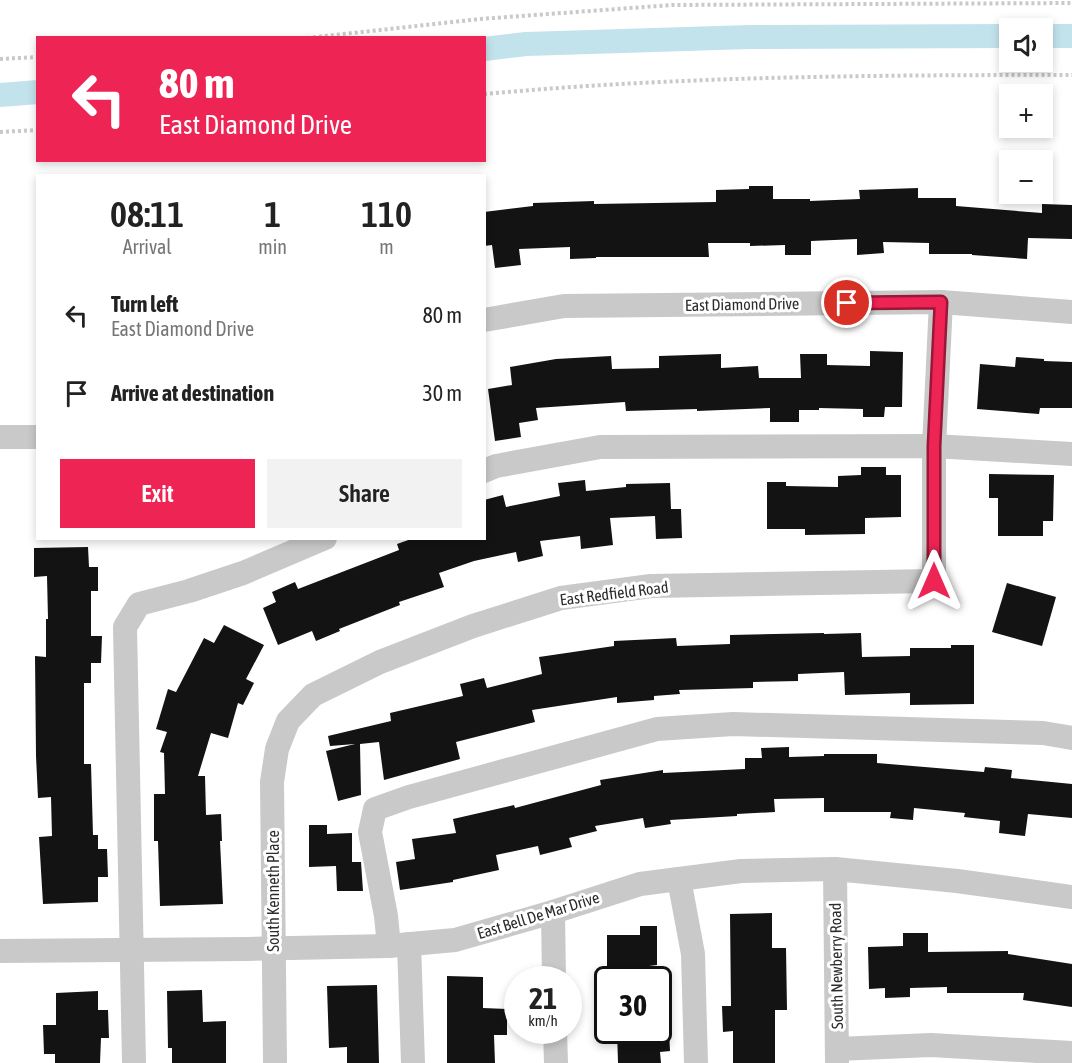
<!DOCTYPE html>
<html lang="en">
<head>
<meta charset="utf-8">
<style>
	:root { --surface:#fff; --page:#f2f2f2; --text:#222; --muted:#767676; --accent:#ee2455 }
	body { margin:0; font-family:"Asap Condensed",sans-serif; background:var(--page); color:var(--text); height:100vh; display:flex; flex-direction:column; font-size:22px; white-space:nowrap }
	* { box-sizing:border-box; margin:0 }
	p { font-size:20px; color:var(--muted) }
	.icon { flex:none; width:33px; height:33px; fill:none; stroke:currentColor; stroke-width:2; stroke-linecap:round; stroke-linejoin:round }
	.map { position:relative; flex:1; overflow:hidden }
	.panel { position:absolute; left:36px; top:174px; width:450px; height:366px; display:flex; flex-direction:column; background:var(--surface); border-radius:0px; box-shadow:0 3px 9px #0003 }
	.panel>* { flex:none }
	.banner { position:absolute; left:36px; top:36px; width:450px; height:126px; border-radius:0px; box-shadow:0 3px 9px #0003; background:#ee2455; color:#fff; overflow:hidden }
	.buttons { position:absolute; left:999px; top:18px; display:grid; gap:12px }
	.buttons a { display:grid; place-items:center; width:54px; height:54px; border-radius:0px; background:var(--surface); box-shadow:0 3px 9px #0003; font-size:30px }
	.speed { position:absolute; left:504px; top:966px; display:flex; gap:12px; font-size:30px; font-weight:700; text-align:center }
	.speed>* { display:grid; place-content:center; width:78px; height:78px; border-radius:50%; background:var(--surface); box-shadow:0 3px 9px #0003; line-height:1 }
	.speed small { font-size:15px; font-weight:400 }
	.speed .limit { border:3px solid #111; border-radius:9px; background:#fff; color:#111 }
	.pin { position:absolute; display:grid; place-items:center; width:51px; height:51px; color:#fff; margin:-26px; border:3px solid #fff; border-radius:50%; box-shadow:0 2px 6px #0007 }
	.me { position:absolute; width:66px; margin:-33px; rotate:0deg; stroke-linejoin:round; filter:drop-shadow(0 0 4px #0008) }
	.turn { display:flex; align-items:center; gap:21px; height:126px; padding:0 24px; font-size:27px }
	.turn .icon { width:78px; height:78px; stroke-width:2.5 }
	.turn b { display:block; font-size:42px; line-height:51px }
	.eta { display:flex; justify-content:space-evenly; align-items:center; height:102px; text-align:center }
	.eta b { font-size:36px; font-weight:600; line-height:42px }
	.button { display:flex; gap:12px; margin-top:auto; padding:12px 24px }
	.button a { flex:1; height:69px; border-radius:0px; background:var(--accent); color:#fff; font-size:24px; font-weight:600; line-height:69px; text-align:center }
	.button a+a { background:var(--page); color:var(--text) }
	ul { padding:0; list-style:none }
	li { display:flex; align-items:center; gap:18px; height:78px; padding:0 24px }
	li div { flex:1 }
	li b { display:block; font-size:22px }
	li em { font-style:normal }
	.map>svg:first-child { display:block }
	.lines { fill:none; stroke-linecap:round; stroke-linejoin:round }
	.canal { stroke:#c3e3ec; stroke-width:24 }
	.building { fill:#131313 }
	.path { stroke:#c9c9c9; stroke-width:4; stroke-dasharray:3 3; stroke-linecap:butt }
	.minor { stroke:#c9c9c9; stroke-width:24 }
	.route-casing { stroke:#9b1737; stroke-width:15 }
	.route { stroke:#ee2455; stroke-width:10 }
	.labels { text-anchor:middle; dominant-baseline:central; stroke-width:6; stroke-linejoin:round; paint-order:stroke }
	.street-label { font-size:16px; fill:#2c2c2c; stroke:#fff }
</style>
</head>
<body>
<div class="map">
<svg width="1072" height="1063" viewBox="0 0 1072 1063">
	<rect width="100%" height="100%" fill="#fff"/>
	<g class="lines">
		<g class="canal">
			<polyline points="1042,36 1072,36"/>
			<polyline points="484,49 526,44 750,37 1010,36"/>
			<polyline points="0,95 38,92"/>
		</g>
	</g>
	<g class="building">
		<polygon points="749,186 773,186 773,199 810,199 810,201 860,199 859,190 918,188 918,198 956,198 956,206 1042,213 1042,204 1072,205 1072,239 1028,238 1027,259 972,255 972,254 929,254 929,243 883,242 884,253 857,255 857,239 811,241 811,255 785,255 785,245 750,246 750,243 708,243 709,257 596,257 596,258 570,259 570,247 519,249 521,265 495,268 492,245 484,246 484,212 533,206 533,203 594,201 594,204 716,202 716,190 749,189"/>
		<polygon points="870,351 903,352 902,407 885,407 884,417 863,417 863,409 819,408 819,410 799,410 799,422 770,422 770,408 697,411 697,409 626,411 625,402 536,408 538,420 519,423 521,437 495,441 488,389 512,385 510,367 556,359 611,356 612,369 659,368 659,356 721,354 721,368 758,366 759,378 801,378 800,354 827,354 827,365 870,366"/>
		<polygon points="1016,357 1044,359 1044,361 1072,362 1072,408 1040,408 1039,414 977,409 980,364 1015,367"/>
		<polygon points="861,467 886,467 886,475 901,475 901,517 865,518 865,534 805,535 805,529 767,529 767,482 786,482 786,486 838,487 838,476 861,475"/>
		<polygon points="989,474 1054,475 1053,521 1043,521 1043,536 998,536 998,498 989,498"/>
		<polygon points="585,480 586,491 626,487 626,484 670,483 671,509 681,509 682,538 656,539 655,516 610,518 613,545 581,549 580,536 540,541 543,556 518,562 516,552 474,561 439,573 444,587 399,602 400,605 339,629 340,631 316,641 312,631 278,645 263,608 276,602 272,592 295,582 298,589 399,550 397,544 414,538 484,538 484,500 503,495 506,507 560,496 558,483"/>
		<polygon points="88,547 89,567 98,567 98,591 91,591 91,636 102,636 101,663 91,663 91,683 84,683 84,764 91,764 93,835 98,835 98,849 107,849 108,877 98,877 98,902 43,904 39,837 52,836 51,797 38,798 36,756 35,656 46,657 46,619 48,619 47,576 34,577 34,548"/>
		<polygon points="1007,583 1056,597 1042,646 992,632"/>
		<polygon points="224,625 264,645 246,679 254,683 243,705 238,703 228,738 211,733 198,776 205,776 206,815 221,814 222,841 220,841 223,904 160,906 158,841 154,841 154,794 165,794 164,753 160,752 167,732 156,729 168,689 176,692 204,638 214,643"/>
		<polygon points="824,633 824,634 861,633 862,657 910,656 910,648 951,648 951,645 974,645 974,704 910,705 910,693 845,695 844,672 798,674 798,681 753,682 753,688 679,690 680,694 654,696 654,700 617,703 617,697 532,710 535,722 456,742 460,759 384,780 379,742 360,744 361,795 338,801 326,751 355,744 330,746 328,736 391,721 390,713 463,696 460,684 484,678 487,688 542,674 539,657 614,646 614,641 676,638 677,646 730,644 730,635"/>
		<polygon points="789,747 789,757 824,756 824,754 877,754 877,763 984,772 985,767 1012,770 1011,778 1072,784 1072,818 1028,814 1025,836 999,833 1000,821 964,817 965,813 914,808 913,820 890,818 891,812 824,812 824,798 774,799 775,812 737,814 737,816 670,820 671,824 645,828 643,818 595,826 597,831 569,838 572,847 540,855 538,846 496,855 499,870 453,880 453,882 400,890 396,862 415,859 412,839 456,833 453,819 514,805 515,808 601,785 600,780 663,770 663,773 745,769 745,758 762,758 761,748"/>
		<polygon points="309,825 327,825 327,834 352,833 352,862 361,862 363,891 337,891 336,866 309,867"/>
		<polygon points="772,913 772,948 786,948 787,1010 775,1010 775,1063 733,1063 733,1031 723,1032 722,1006 731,1006 730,914"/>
		<polygon points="640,926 657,926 657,965 649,966 649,980 607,980 607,935 640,935"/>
		<polygon points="903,933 928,933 928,952 1008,951 1008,954 1072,964 1072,1007 1023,1000 1024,993 947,993 947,987 910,988 910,997 885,998 885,988 869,989 868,947 903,946"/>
		<polygon points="447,976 483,977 483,1008 507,1009 507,1035 494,1035 495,1063 447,1063"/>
		<polygon points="377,985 379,1063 347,1063 347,1047 329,1048 327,986"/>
		<polygon points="202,990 203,1022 226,1021 226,1063 172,1063 172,1048 168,1048 167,991"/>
		<polygon points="98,991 98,1010 108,1010 109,1038 101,1038 100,1063 55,1063 55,1054 44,1054 43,1025 56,1025 56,993"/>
		<polygon points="617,1030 669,1030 670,1051 660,1052 661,1063 618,1063"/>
	</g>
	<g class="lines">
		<g class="path">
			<polyline points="307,38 480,19 672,5 1072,3"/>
			<polyline points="0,59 38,57"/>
			<path d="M484 94C680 76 876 75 1072 75"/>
			<polyline points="0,132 38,130"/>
		</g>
		<g class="minor">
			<polyline points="484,320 564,306 941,302 1072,312"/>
			<polyline points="0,437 38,437"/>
			<polyline points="484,471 496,466 600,447 934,446 1072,454"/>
			<polyline points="835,869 837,1063"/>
			<polyline points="679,879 693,954 696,1063"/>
			<polyline points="553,912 554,980"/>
			<polyline points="409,944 413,1063"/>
			<polyline points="389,946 386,916 370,832 375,809 409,797 657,729 733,724 1043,733 1072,738"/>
			<polyline points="0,951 248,949 389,946 455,940 553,912 640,884 741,871 835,869 957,881 1072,897"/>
			<polyline points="555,1030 556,1063"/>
			<polyline points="837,1049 931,1045 1072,1053"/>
			<polyline points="134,1063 125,627 139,604 189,591 243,573 325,538"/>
			<polyline points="275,1063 272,782 277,749 288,721 313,695 380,662 473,626 561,598 651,586 934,581 934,446 941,302"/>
		</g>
	</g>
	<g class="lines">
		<defs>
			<polyline id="route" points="847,303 941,302 934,446 934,581"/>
		</defs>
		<use href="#route" class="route-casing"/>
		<use href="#route" class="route"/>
	</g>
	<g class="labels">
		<g class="street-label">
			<text transform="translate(742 304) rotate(-1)">East Diamond Drive</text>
			<text transform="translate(614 593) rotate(-7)">East Redfield Road</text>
			<text transform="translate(273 891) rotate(-90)">South Kenneth Place</text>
			<text transform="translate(538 915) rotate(-17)">East Bell De Mar Drive</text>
			<text transform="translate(836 966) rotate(-91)">South Newberry Road</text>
		</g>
	</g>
</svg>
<div class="buttons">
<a><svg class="icon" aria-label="sound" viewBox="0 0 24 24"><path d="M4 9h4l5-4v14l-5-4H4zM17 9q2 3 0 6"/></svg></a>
<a>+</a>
<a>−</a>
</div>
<div class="speed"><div>21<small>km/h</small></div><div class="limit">30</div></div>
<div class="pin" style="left:847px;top:303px;background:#d93025"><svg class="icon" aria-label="arrive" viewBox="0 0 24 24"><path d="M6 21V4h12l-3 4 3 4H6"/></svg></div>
<svg class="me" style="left:934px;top:581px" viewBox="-20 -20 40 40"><path d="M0-17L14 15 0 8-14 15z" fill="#ee2455" stroke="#fff" stroke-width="4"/></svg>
<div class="banner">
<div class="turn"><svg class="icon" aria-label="left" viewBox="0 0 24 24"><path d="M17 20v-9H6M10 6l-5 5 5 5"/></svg><div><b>80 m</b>East Diamond Drive</div></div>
</div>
<section class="panel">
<div class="eta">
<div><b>08:11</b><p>Arrival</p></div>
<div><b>1</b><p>min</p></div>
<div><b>110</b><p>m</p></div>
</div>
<ul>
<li><svg class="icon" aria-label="left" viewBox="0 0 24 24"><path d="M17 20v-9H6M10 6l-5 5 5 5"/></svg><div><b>Turn left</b><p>East Diamond Drive</p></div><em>80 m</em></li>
<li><svg class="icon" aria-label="arrive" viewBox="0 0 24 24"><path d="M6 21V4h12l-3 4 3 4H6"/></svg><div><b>Arrive at destination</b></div><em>30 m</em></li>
</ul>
<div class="button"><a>Exit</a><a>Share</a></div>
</section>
</div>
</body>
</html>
